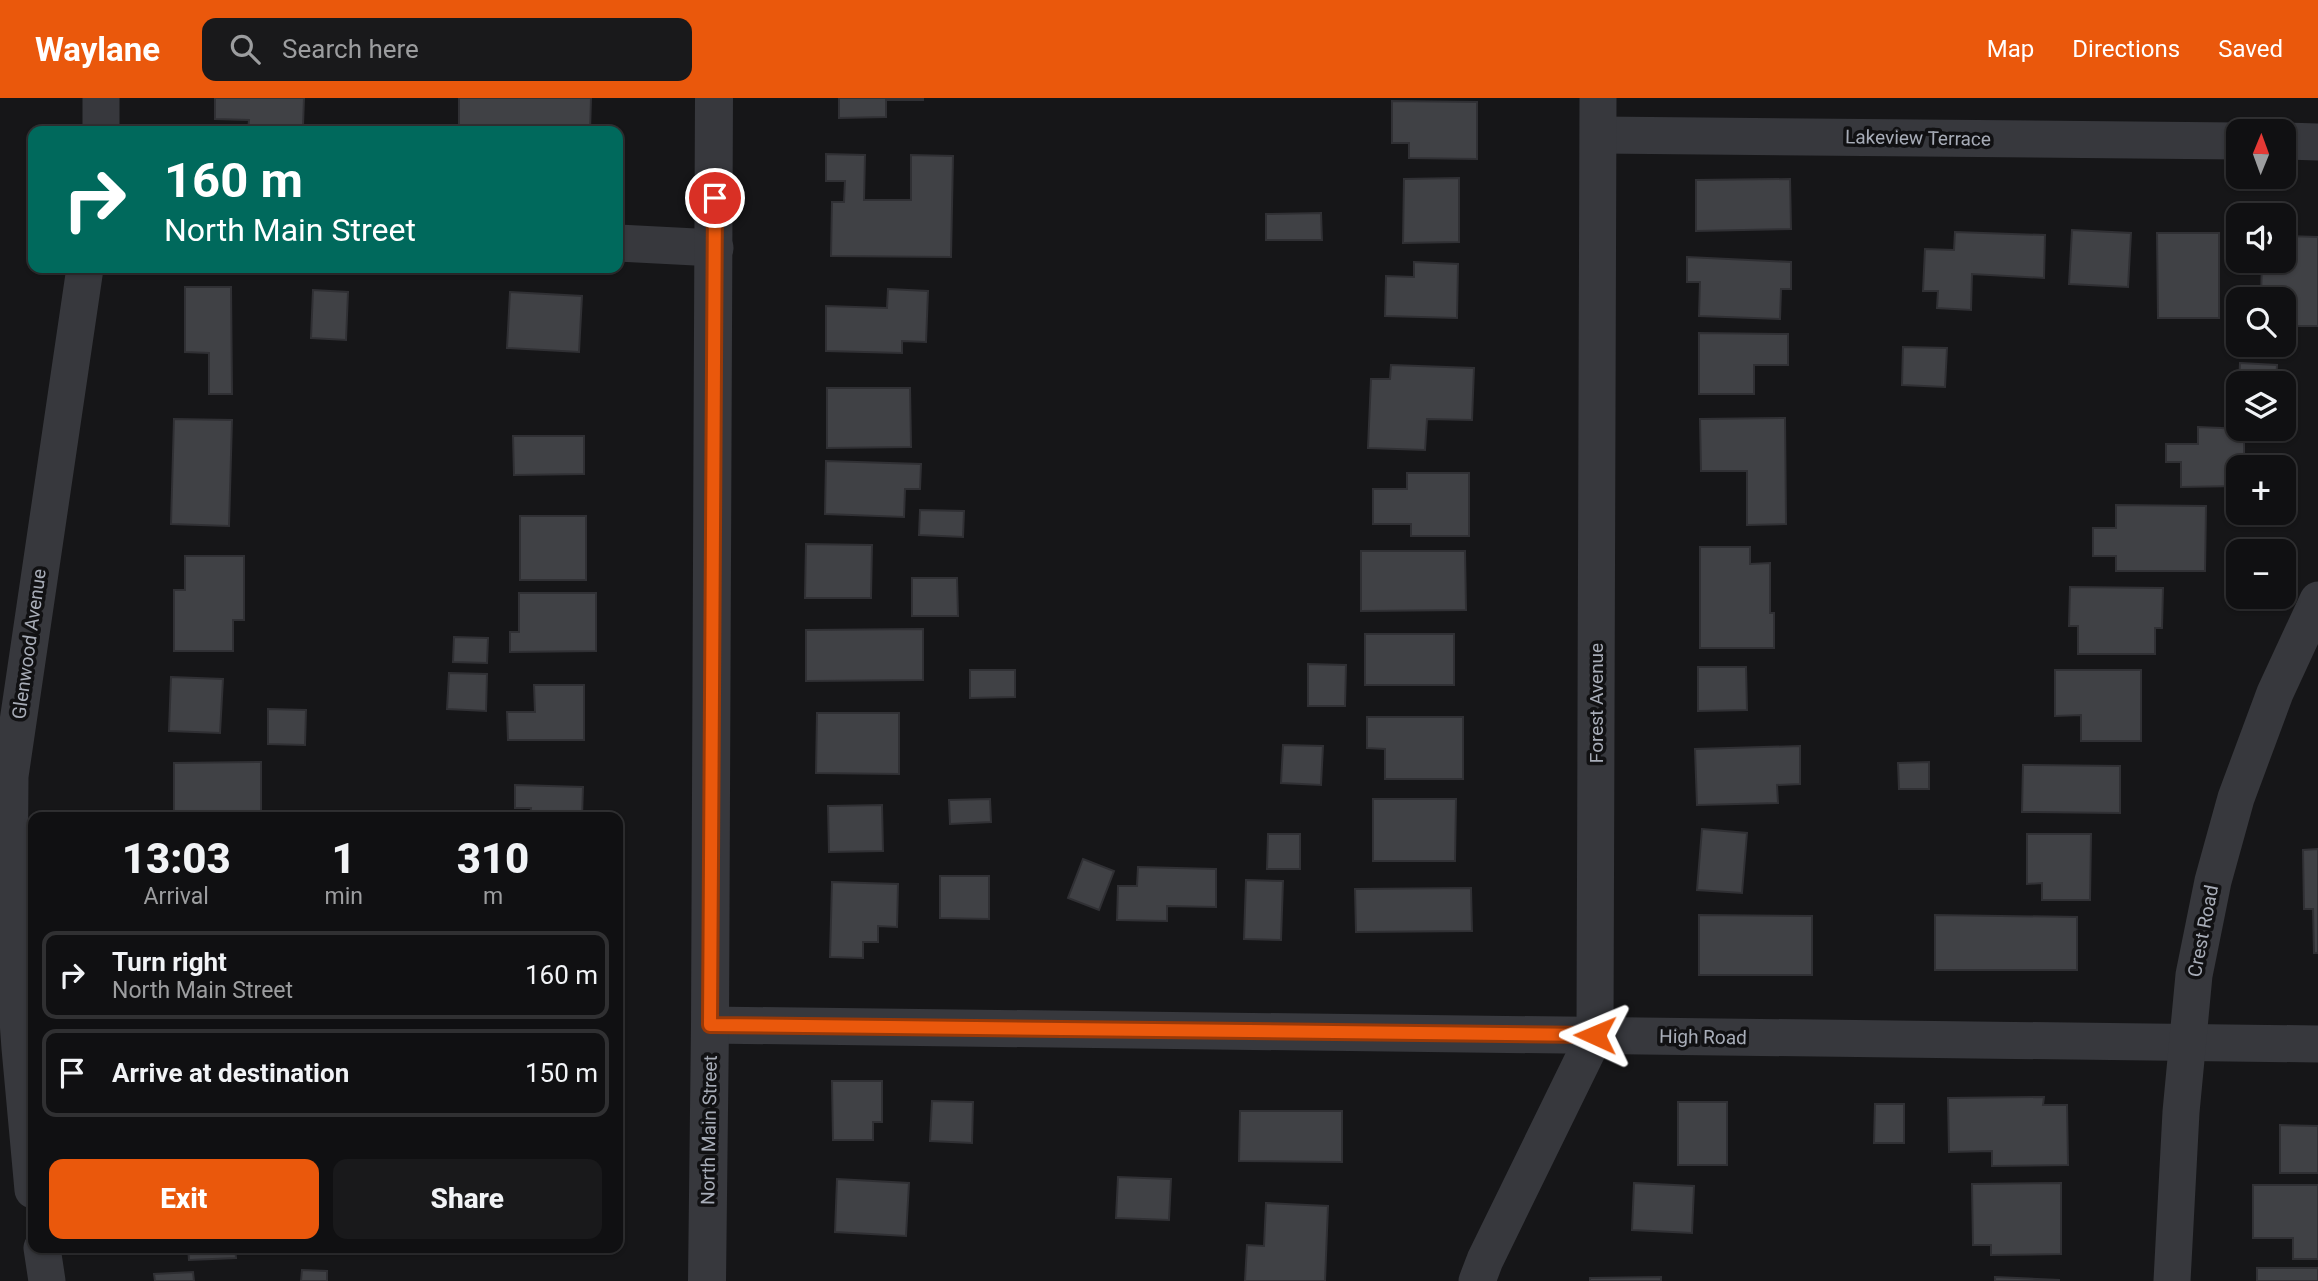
<!DOCTYPE html>
<html lang="en">
<head>
<meta charset="utf-8">
<style>
	:root { --surface:#101012; --page:#19191b; --text:#f1f3f6; --muted:#9c9d9f; --line:#303032; --accent:#ea580c }
	body { margin:0; font-family:Roboto,sans-serif; background:var(--page); color:var(--text); height:100vh; display:flex; flex-direction:column; font-size:26px; white-space:nowrap }
	* { box-sizing:border-box; margin:0 }
	p { font-size:23px; color:var(--muted) }
	.icon { flex:none; width:38px; height:38px; fill:none; stroke:currentColor; stroke-width:2; stroke-linecap:round; stroke-linejoin:round }
	.map { position:relative; flex:1; overflow:hidden }
	.panel { position:absolute; left:28px; top:714px; width:595px; height:441px; display:flex; flex-direction:column; background:var(--surface); border-radius:14px; box-shadow:0 2px 5px #0004,0 0 0 2px var(--line) }
	.panel>* { flex:none }
	.guide { position:absolute; left:28px; top:28px; width:595px; height:147px; border-radius:14px; box-shadow:0 2px 5px #0004,0 0 0 2px var(--line); background:#00695c; color:#fff; overflow:hidden }
	.needle { width:46px; rotate:1deg }
	.buttons { position:absolute; left:2226px; top:21px; display:grid; gap:14px }
	.buttons a { display:grid; place-items:center; width:70px; height:70px; border-radius:14px; background:var(--surface); box-shadow:0 2px 5px #0004,0 0 0 2px var(--line); font-size:35px }
	.pin { position:absolute; display:grid; place-items:center; width:60px; height:60px; color:#fff; margin:-30px; border:4px solid #fff; border-radius:50%; box-shadow:0 2px 7px #0007 }
	.me { position:absolute; width:77px; margin:-38px; rotate:271deg; stroke-linejoin:round; filter:drop-shadow(0 0 5px #0008) }
	.turn { display:flex; align-items:center; gap:24px; height:147px; padding:0 21px; font-size:32px }
	.turn .icon { width:91px; height:91px; stroke-width:2.5 }
	.turn b { display:block; font-size:49px; line-height:60px }
	.eta { display:flex; justify-content:space-evenly; align-items:center; height:119px; text-align:center }
	.eta b { font-size:42px; font-weight:800; line-height:49px }
	.cta { display:flex; gap:14px; margin-top:auto; padding:14px 21px }
	.cta a { flex:1; height:80px; border-radius:14px; background:var(--accent); color:#fff; font-size:28px; font-weight:800; line-height:80px; text-align:center }
	.cta a+a { background:var(--page); color:var(--text) }
	ul { padding:0; list-style:none }
	li { display:flex; align-items:center; gap:21px; height:88px; margin:0 14px 10px; padding:0 7px; border:4px solid var(--line); border-radius:14px }
	li div { flex:1 }
	li b { display:block; font-size:26px }
	li em { font-style:normal }
	header { display:flex; align-items:center; gap:42px; box-sizing:border-box; height:98px; padding:0 35px; background:var(--accent); color:#fff }
	header strong { font-size:33px }
	nav { display:flex; gap:38px; margin-inline-start:auto; font-size:24px }
	.search { width:490px; height:63px; background:var(--page); display:flex; align-items:center; gap:18px; box-sizing:border-box; padding:0 24px; border-radius:14px; color:var(--muted); font-size:26px }
	.map>svg:first-child { display:block }
	.building { fill:#404145; stroke:#303034; stroke-width:2 }
	.lines { fill:none; stroke-linecap:round; stroke-linejoin:round }
	.minor { stroke:#37383d; stroke-width:37 }
	.tertiary { stroke:#37383d; stroke-width:38 }
	.route-casing { stroke:#983908; stroke-width:18 }
	.route { stroke:#ea580c; stroke-width:12 }
	.labels { text-anchor:middle; dominant-baseline:central; stroke-width:7; stroke-linejoin:round; paint-order:stroke }
	.street-label { font-size:19px; fill:#a8adb8; stroke:#111113 }
</style>
</head>
<body>
<header>
<strong>Waylane</strong>
<div class="search"><svg class="icon" aria-label="search" viewBox="0 0 24 24"><circle cx="10" cy="10" r="6"/><path d="M15 15l6 6"/></svg>Search here</div>
<nav><a>Map</a><a>Directions</a><a>Saved</a></nav>
</header>
<div class="map">
<svg width="2318" height="1183" viewBox="0 0 2318 1183">
	<rect width="100%" height="100%" fill="#161618"/>
	<g class="building">
		<polygon points="215,0 304,0 303,28 358,30 358,33 248,33 249,22 215,21"/>
		<polygon points="459,0 591,0 590,33 459,33"/>
		<polygon points="839,0 923,0 923,2 886,2 886,19 839,20"/>
		<polygon points="1392,3 1477,4 1477,61 1409,60 1409,45 1392,45"/>
		<polygon points="826,56 865,57 864,102 911,102 911,57 953,58 951,159 831,158 832,104 844,104 845,83 826,83"/>
		<polygon points="1459,80 1459,144 1403,145 1404,81"/>
		<polygon points="1790,81 1791,131 1696,133 1696,82"/>
		<polygon points="1321,115 1322,142 1266,142 1266,116"/>
		<polygon points="2072,132 2131,135 2128,189 2069,186"/>
		<polygon points="1955,134 2045,137 2044,180 1972,176 1971,212 1937,210 1938,193 1923,193 1925,151 1954,152"/>
		<polygon points="2157,135 2219,135 2219,220 2158,220"/>
		<polygon points="2284,138 2318,139 2318,228 2284,228 2284,201 2261,201 2262,163 2284,163"/>
		<polygon points="1687,159 1791,164 1791,191 1781,191 1780,221 1699,218 1700,184 1687,184"/>
		<polygon points="1414,164 1458,166 1457,220 1385,218 1386,178 1414,179"/>
		<polygon points="185,189 231,189 232,296 209,296 209,255 185,254"/>
		<polygon points="888,191 928,193 926,244 902,243 902,255 826,253 826,208 887,210"/>
		<polygon points="313,192 348,194 346,242 311,240"/>
		<polygon points="510,194 582,198 579,254 507,250"/>
		<polygon points="1699,235 1788,236 1788,267 1754,267 1754,296 1699,296"/>
		<polygon points="1903,249 1947,250 1945,289 1902,287"/>
		<polygon points="2240,265 2277,267 2276,285 2239,285"/>
		<polygon points="1391,267 1474,270 1472,322 1427,321 1425,352 1368,350 1371,281 1390,281"/>
		<polygon points="827,290 910,290 911,349 827,350"/>
		<polygon points="1785,320 1786,426 1747,427 1747,373 1701,373 1700,321"/>
		<polygon points="174,321 232,322 229,428 171,426"/>
		<polygon points="2198,329 2244,331 2244,369 2238,369 2238,388 2181,389 2181,364 2166,364 2166,346 2198,346"/>
		<polygon points="513,338 584,338 584,376 514,377"/>
		<polygon points="826,363 921,366 920,391 905,391 904,419 825,416"/>
		<polygon points="1407,375 1469,375 1469,438 1411,438 1411,426 1373,426 1373,391 1407,391"/>
		<polygon points="2116,407 2206,408 2205,473 2116,473 2116,458 2093,458 2093,430 2116,430"/>
		<polygon points="920,412 964,413 963,439 919,437"/>
		<rect x="520" y="418" width="66" height="64"/>
		<polygon points="806,446 872,447 871,500 805,500"/>
		<polygon points="1700,449 1750,449 1750,466 1770,465 1770,515 1774,515 1774,550 1700,550"/>
		<polygon points="1361,453 1465,453 1466,512 1361,513"/>
		<polygon points="185,458 244,458 244,522 233,522 233,553 174,553 174,492 185,492"/>
		<polygon points="912,480 957,480 958,518 912,518"/>
		<polygon points="2070,489 2163,490 2162,530 2155,530 2155,556 2078,556 2078,528 2069,528"/>
		<polygon points="519,495 596,495 596,553 510,554 510,534 519,534"/>
		<polygon points="923,531 923,582 806,583 806,532"/>
		<rect x="1365" y="536" width="89" height="51"/>
		<polygon points="454,539 488,540 487,565 453,564"/>
		<polygon points="1308,566 1346,567 1345,608 1308,608"/>
		<polygon points="1698,569 1746,569 1747,612 1698,613"/>
		<polygon points="970,572 1015,572 1015,599 970,600"/>
		<polygon points="2055,572 2141,572 2141,643 2081,643 2081,617 2055,618"/>
		<polygon points="449,575 487,576 486,613 447,611"/>
		<polygon points="171,579 223,581 220,635 169,633"/>
		<polygon points="534,587 584,587 584,642 508,642 507,614 535,614"/>
		<polygon points="268,611 306,612 305,647 268,646"/>
		<polygon points="817,615 899,615 899,676 816,675"/>
		<polygon points="1367,619 1463,619 1463,681 1385,681 1385,651 1367,650"/>
		<polygon points="1283,647 1323,648 1321,687 1281,685"/>
		<polygon points="1800,648 1800,686 1777,687 1778,705 1697,707 1695,651"/>
		<polygon points="261,664 261,719 174,719 174,665"/>
		<polygon points="1929,664 1929,691 1899,691 1898,665"/>
		<polygon points="2023,667 2120,668 2120,715 2022,714"/>
		<polygon points="515,687 583,689 582,719 530,719 531,710 515,710"/>
		<polygon points="990,701 991,724 950,726 949,702"/>
		<polygon points="1373,701 1456,701 1455,763 1373,763"/>
		<polygon points="882,707 883,753 829,754 828,708"/>
		<polygon points="1702,731 1747,735 1742,795 1697,792"/>
		<polygon points="1268,736 1300,736 1300,771 1267,771"/>
		<polygon points="2027,736 2091,736 2090,802 2042,802 2042,785 2027,786"/>
		<polygon points="2318,751 2318,855 2314,855 2313,811 2304,811 2303,752"/>
		<polygon points="1083,761 1114,773 1099,812 1068,800"/>
		<polygon points="1138,769 1216,771 1216,809 1167,808 1167,823 1117,822 1118,788 1137,788"/>
		<polygon points="940,778 989,778 989,821 940,820"/>
		<polygon points="1246,782 1283,783 1281,842 1244,841"/>
		<polygon points="832,784 898,786 897,829 878,828 878,844 863,844 863,860 830,859"/>
		<polygon points="1471,790 1472,833 1356,834 1355,791"/>
		<polygon points="1699,817 1812,818 1812,877 1699,877"/>
		<polygon points="1935,817 2077,819 2077,872 1935,872"/>
		<polygon points="832,983 882,983 882,1024 873,1024 873,1042 833,1042"/>
		<polygon points="2044,999 2043,1007 2067,1007 2068,1067 1992,1068 1992,1053 1949,1054 1948,1000"/>
		<polygon points="932,1003 973,1004 972,1045 930,1043"/>
		<rect x="1678" y="1004" width="49" height="63"/>
		<polygon points="1875,1006 1904,1006 1904,1045 1874,1045"/>
		<polygon points="1240,1013 1342,1013 1342,1064 1239,1063"/>
		<polygon points="2280,1027 2318,1028 2318,1075 2280,1075"/>
		<polygon points="1118,1079 1171,1081 1169,1122 1116,1120"/>
		<polygon points="837,1081 909,1085 906,1138 835,1134"/>
		<polygon points="1634,1085 1694,1088 1692,1135 1632,1132"/>
		<polygon points="2061,1085 2061,1156 1991,1157 1991,1147 1973,1147 1972,1086"/>
		<polygon points="2253,1087 2318,1087 2318,1161 2293,1161 2293,1140 2253,1140"/>
		<polygon points="1266,1105 1328,1108 1325,1183 1245,1183 1247,1147 1264,1148"/>
		<polygon points="188,1150 235,1150 236,1160 189,1162"/>
		<rect x="2257" y="1170" width="61" height="13"/>
		<polygon points="302,1172 327,1173 327,1183 301,1183"/>
		<polygon points="193,1174 194,1183 155,1183 154,1176"/>
		<polygon points="1661,1179 1661,1183 1590,1183 1590,1180"/>
		<polygon points="1995,1179 2059,1182 2059,1183 1995,1183"/>
	</g>
	<g class="lines">
		<g class="minor">
			<polyline points="101,0 101,33"/>
			<polyline points="1599,37 2238,43"/>
			<polyline points="2284,43 2318,44"/>
			<polyline points="618,145 715,150"/>
			<polyline points="710,927 2318,946"/>
			<polyline points="33,1092 20,950 9,799 10,678 85,170"/>
			<polyline points="42,1150 47,1183"/>
			<polyline points="1477,1183 1485,1162 1595,937 1598,0"/>
			<polyline points="2172,1183 2181,1014 2194,877 2213,783 2236,700 2275,595 2318,502"/>
		</g>
		<polyline class="tertiary" points="707,1183 710,927 714,0"/>
	</g>
	<g class="lines">
		<defs>
			<polyline id="route" points="715,100 710,927 1595,937"/>
		</defs>
		<use href="#route" class="route-casing"/>
		<use href="#route" class="route"/>
	</g>
	<g class="labels">
		<g class="street-label">
			<text transform="translate(1918 40) rotate(1)">Lakeview Terrace</text>
			<text transform="translate(29 546) rotate(-82)">Glenwood Avenue</text>
			<text transform="translate(1596 605) rotate(-90)">Forest Avenue</text>
			<text transform="translate(2203 833) rotate(-79)">Crest Road</text>
			<text transform="translate(1703 939) rotate(1)">High Road</text>
			<text transform="translate(709 1032) rotate(-89)">North Main Street</text>
		</g>
	</g>
</svg>
<div class="buttons">
<a><svg class="needle" viewBox="-14 -14 28 28"><path d="M0-13l5 13h-10z" fill="#e53935"/><path d="M0 13l5-13h-10z" fill="#9c9d9f"/></svg></a>
<a><svg class="icon" aria-label="sound" viewBox="0 0 24 24"><path d="M4 9h4l5-4v14l-5-4H4zM17 9q2 3 0 6"/></svg></a>
<a><svg class="icon" aria-label="search" viewBox="0 0 24 24"><circle cx="10" cy="10" r="6"/><path d="M15 15l6 6"/></svg></a>
<a><svg class="icon" aria-label="layers" viewBox="0 0 24 24"><path d="M12 4l9 5-9 5-9-5zM3 14l9 5 9-5"/></svg></a>
<a>+</a>
<a>−</a>
</div>
<div class="pin" style="left:715px;top:100px;background:#d93025"><svg class="icon" aria-label="arrive" viewBox="0 0 24 24"><path d="M6 21V4h12l-3 4 3 4H6"/></svg></div>
<svg class="me" style="left:1595px;top:937px" viewBox="-20 -20 40 40"><path d="M0-17L14 15 0 8-14 15z" fill="#ea580c" stroke="#fff" stroke-width="4"/></svg>
<div class="guide">
<div class="turn"><svg class="icon" aria-label="right" viewBox="0 0 24 24"><path d="M7 20v-9h11M14 6l5 5-5 5"/></svg><div><b>160 m</b>North Main Street</div></div>
</div>
<section class="panel">
<div class="eta">
<div><b>13:03</b><p>Arrival</p></div>
<div><b>1</b><p>min</p></div>
<div><b>310</b><p>m</p></div>
</div>
<ul>
<li><svg class="icon" aria-label="right" viewBox="0 0 24 24"><path d="M7 20v-9h11M14 6l5 5-5 5"/></svg><div><b>Turn right</b><p>North Main Street</p></div><em>160 m</em></li>
<li><svg class="icon" aria-label="arrive" viewBox="0 0 24 24"><path d="M6 21V4h12l-3 4 3 4H6"/></svg><div><b>Arrive at destination</b></div><em>150 m</em></li>
</ul>
<div class="cta"><a>Exit</a><a>Share</a></div>
</section>
</div>
</body>
</html>
